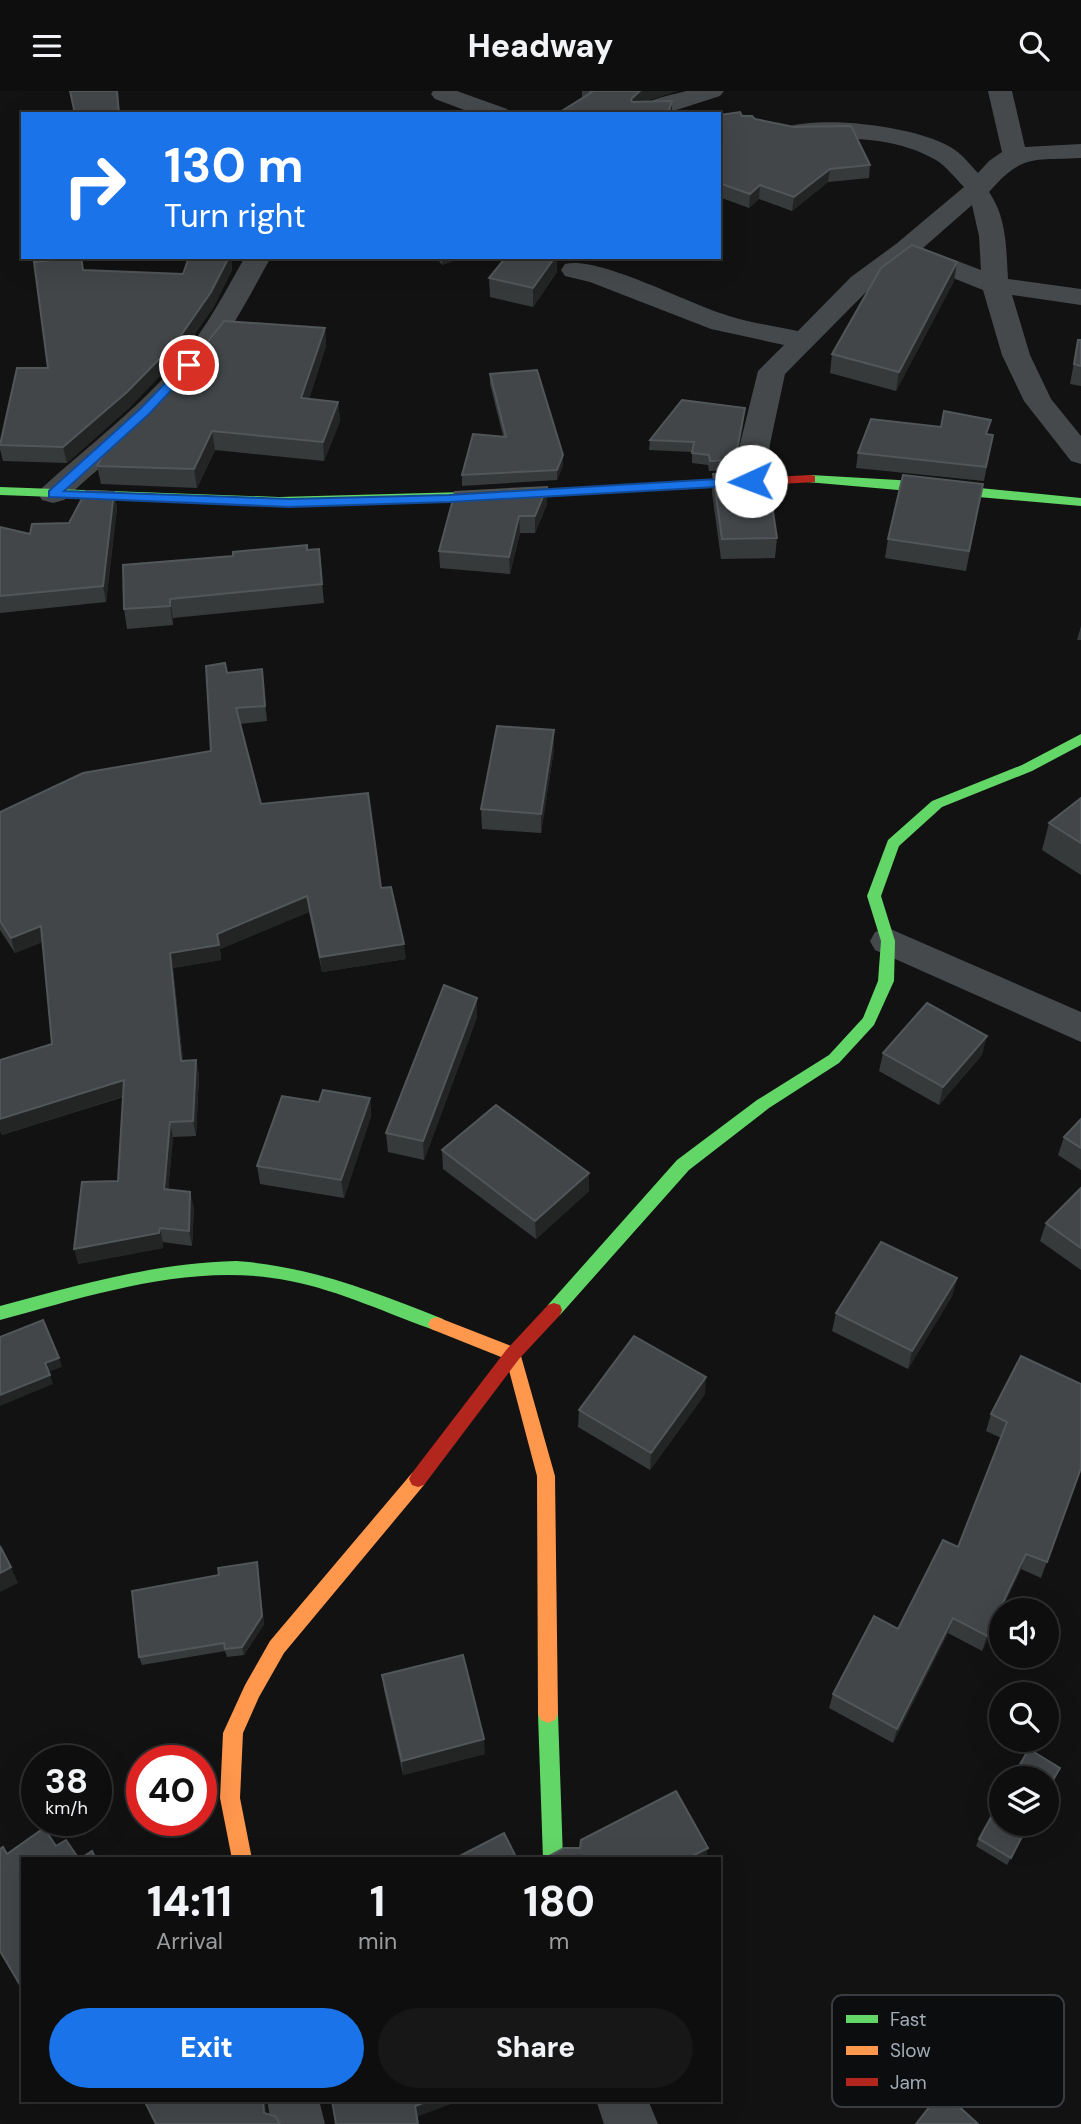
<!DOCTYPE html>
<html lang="en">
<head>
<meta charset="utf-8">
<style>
	:root { --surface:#0e0e0e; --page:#171717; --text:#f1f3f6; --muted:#9b9c9e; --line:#2e2e2e; --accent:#1a73e8 }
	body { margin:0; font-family:"DM Sans",sans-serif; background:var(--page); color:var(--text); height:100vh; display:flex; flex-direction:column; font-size:26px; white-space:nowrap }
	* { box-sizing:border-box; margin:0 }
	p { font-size:23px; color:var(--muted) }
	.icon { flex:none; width:38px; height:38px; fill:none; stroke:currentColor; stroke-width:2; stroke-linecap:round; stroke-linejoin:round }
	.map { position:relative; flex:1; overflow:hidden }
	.panel { position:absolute; left:21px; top:1766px; width:700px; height:245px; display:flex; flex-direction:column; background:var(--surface); border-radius:0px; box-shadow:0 7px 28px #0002,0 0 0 2px var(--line) }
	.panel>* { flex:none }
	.top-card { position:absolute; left:21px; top:21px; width:700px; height:147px; border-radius:0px; box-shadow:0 7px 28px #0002,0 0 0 2px var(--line); background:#1a73e8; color:#fff; overflow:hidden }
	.buttons { position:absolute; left:989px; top:1507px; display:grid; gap:14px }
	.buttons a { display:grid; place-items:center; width:70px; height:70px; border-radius:50%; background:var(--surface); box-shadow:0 7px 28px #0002,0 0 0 2px var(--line); font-size:35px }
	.speed { position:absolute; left:21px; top:1654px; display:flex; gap:14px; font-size:35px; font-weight:700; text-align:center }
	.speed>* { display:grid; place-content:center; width:91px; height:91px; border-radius:50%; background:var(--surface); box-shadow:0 7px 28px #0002,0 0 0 2px var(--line); line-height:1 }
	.speed small { font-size:18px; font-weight:400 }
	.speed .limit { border:10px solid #d22; background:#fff; color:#111 }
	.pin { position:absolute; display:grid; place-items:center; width:60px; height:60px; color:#fff; margin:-30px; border:4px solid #fff; border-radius:50%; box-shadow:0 2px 7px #0007 }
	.me { position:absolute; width:77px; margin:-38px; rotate:268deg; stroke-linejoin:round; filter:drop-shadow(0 0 5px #0008) }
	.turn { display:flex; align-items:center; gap:24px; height:147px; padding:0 28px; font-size:32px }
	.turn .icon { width:91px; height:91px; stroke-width:2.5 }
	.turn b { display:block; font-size:49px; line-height:60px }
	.eta { display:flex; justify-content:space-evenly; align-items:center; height:119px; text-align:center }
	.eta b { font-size:42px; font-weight:800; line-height:49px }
	.button { display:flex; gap:14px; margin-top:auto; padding:14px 28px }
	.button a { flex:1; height:80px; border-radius:42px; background:var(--accent); color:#fff; font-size:28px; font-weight:800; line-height:80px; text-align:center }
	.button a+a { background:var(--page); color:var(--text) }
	header { display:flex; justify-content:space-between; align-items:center; height:91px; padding:0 28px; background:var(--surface); font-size:32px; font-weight:800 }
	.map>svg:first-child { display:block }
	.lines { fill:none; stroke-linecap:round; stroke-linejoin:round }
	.street { fill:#46494b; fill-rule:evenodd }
	.fast { fill:#63d668; fill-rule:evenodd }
	.slow { fill:#ff974d; fill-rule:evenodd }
	.jam { fill:#b3261e; fill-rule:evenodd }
	.wall { fill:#373a3b }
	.shaded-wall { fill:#232525 }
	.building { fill:#424648; stroke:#515659; stroke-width:2 }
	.route { fill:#1a73e8; stroke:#114b97; stroke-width:2 }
	.key { fill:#0c0d0e; stroke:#393c40; stroke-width:2 }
	.key-label { font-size:19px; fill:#a1abb5 }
</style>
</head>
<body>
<header><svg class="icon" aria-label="menu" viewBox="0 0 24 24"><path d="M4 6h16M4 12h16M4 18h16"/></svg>Headway<svg class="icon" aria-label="search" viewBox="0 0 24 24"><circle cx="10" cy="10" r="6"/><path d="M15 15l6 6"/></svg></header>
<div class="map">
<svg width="1081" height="2033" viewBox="0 0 1081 2033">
	<rect width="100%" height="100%" fill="#121212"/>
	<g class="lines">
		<g class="street">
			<polygon points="433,0 457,0 507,18 510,23 475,23 435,8 431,3"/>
			<path d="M686 0H724L720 5 664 23H633C643 8 669 5 686 0Z"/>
			<path d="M988 0H1012L1025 56 1081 53V67C1032 70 1023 62 989 101 1007 127 1006 157 1008 188L1081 198V214L1012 204 1030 264 1051 308 1081 345V373L1071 370 1024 310 1002 264 983 199 908 169 869 198 785 283 770 353 766 390 761 396 751 399 741 396 736 390 740 353 758 280 784 254 711 238 590 191 565 185 561 179 565 173C600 165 690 214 729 225 751 232 775 235 798 240L851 186 896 153 964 96C955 87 946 75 936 69 895 45 846 47 800 47L791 45 788 40 791 35C830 25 922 36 955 59 964 65 971 75 978 82L989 70 1002 61ZM972 114 979 145 981 179 923 157Z"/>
			<path d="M245 166H271C249 206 229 245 200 280 160 328 109 367 64 409L53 412 42 409 38 403 42 397C89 354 141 316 181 267 207 236 225 201 245 166Z"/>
			<polygon points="888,837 1081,921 1081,951 875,859 870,850 875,841"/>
			<polygon points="267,2009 319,2009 325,2033 271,2033"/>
			<polygon points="596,2009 648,2009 658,2033 604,2033"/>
		</g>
		<g class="fast">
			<polygon points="811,384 898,389 1081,407 1081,415 807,391 807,385"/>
			<polygon points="0,396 279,406 502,400 508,404 502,408 279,414 0,404"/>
			<polygon points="1081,643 1081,654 1032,680 942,716 899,755 881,805 895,850 894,890 874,934 839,972 769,1017 689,1079 560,1224 554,1226 548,1224 546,1219 548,1214 677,1069 757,1009 829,964 863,927 878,890 881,850 867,805 888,749 932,710 1022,674"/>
			<path d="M236 1170C310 1175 375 1201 443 1228L446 1233 443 1238 437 1240C388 1223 341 1200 290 1190 193 1170 93 1204 0 1229V1215C78 1194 155 1172 236 1170Z"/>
			<polygon points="548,1614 555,1617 558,1623 563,1768 543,1768 538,1623 541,1617"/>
		</g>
		<g class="slow">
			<polygon points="437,1226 519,1258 555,1385 558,1623 555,1629 548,1632 541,1629 538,1623 537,1385 506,1268 431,1238 428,1233 431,1228"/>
			<polygon points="418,1380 424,1382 427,1388 424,1394 284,1562 259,1606 243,1642 240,1707 252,1768 232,1768 220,1707 223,1642 245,1594 270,1550 412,1382"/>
		</g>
		<g class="jam">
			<polygon points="811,384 815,385 815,391 502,408 496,404 502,400"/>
			<polygon points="554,1212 560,1214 562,1219 560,1224 519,1268 424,1394 418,1396 412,1394 409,1388 412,1382 507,1258 548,1214"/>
		</g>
	</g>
	<g class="wall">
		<polygon points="582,0 677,0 643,11 582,8"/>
		<polygon points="719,24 742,25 755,28 870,74 869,87 828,91 792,120 759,108 749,117 719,106"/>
		<polygon points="189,166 231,166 232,179 213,217 179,265 130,316 67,372 3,370 0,358 0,351 48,277 83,179 183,183"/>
		<polygon points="436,166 464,166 442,174"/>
		<polygon points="557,181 533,216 490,206 489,187"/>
		<polygon points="954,190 896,300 830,282 832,263"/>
		<polygon points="325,237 326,255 309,308 338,311 340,330 324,370 215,359 197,397 101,393 97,375 106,359 105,354"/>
		<polygon points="1078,249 1081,249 1081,295 1070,293"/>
		<polygon points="490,283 563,374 557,389 462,395 462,384 503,345 490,293"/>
		<polygon points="744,327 735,379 709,380 708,374 692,372 692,361 649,359 650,349"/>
		<polygon points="989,343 993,344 984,390 856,377 858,362"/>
		<polygon points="713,383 736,407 777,447 775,467 721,468 712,402"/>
		<polygon points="983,393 966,480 885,467 888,448"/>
		<polygon points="114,401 117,417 106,511 0,522 0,436 30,443 69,432"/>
		<polygon points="547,413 535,442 520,442 510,483 440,477 439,460"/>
		<polygon points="319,458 324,512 173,527 173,534 127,538 124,518 307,459"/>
		<polygon points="1081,535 1081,549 1077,549"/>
		<polygon points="262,578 267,630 240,633 261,713 381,797 406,868 322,881 309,821 220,858 221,869 173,877 183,969 196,969 199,984 196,1045 173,1046 168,1099 194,1116 192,1155 163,1151 163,1157 78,1173 118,1090 123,1006 2,1044 0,1039 0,969 52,953 42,851 15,862 0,839 0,721 211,660 227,582"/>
		<polygon points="554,639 554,658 541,742 482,738 481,718"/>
		<polygon points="1081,707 1081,784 1042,759 1049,732"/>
		<polygon points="477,926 424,1069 388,1061 386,1042"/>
		<polygon points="883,962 982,964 939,1014 879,980"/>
		<polygon points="370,1007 371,1025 344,1107 260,1093 257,1075"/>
		<polygon points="1081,1028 1081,1079 1058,1064 1064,1046"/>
		<polygon points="442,1059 589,1100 536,1148 443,1078"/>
		<polygon points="1081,1097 1081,1179 1040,1150 1046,1132"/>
		<polygon points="957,1187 952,1205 908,1278 832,1240 836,1222"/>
		<polygon points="1021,1265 1081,1377 1041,1487 1021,1478 982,1560 948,1542 893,1652 829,1617 833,1603 898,1538 958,1456 1001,1347 986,1340 991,1323"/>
		<polygon points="705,1303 650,1379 578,1336 579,1319"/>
		<polygon points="257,1471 264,1533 244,1564 227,1566 225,1560 142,1574 139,1566 219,1484"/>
		<polygon points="382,1584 485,1663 403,1684 384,1599"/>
		<polygon points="1030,1732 1007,1774 976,1755 979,1748"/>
	</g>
	<g class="shaded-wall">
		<polygon points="117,0 118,0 120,23 119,23"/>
		<polygon points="640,0 677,0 642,11 631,21 631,8"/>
		<polygon points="672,10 672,23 668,23"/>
		<polygon points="830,78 828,91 792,120 794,106"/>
		<polygon points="760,94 759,108 749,117 750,103"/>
		<polygon points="229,166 231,166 232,179 213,217 179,265 130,316 67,372 63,356"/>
		<polygon points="442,166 464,166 442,174"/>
		<polygon points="555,166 557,166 557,181 533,216 533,197"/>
		<polygon points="957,171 954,190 896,300 899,281"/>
		<polygon points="325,237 326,255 303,326 301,307"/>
		<polygon points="338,311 340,330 324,370 323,351"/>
		<polygon points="745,317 744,327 735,379 735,369"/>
		<polygon points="212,340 215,359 197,397 194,378"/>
		<polygon points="563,364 563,374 557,389 557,379"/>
		<polygon points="547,396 547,413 535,442 535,425"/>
		<polygon points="114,401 117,417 106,511 103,495"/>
		<polygon points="519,425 520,442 510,483 509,466"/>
		<polygon points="170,508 173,527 173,534 170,515"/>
		<polygon points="262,578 264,594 267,630 265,615"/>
		<polygon points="554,639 554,658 541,742 541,723"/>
		<polygon points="307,805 309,821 220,858 221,869 173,877 185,985 181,970 170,862"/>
		<polygon points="41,835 45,850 15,862 11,847"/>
		<polygon points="404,853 406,868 322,881 320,866"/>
		<polygon points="477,907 477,926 424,1069 423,1050"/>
		<polygon points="987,945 982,964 939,1014 943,996"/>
		<polygon points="196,969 199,984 196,1045 193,1030"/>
		<polygon points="124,989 127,1004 2,1044 0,1038 0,1028"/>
		<polygon points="370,1007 371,1025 344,1107 341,1089"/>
		<polygon points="170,1031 173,1046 167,1113 164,1098"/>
		<polygon points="589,1082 589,1100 536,1148 535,1130"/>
		<polygon points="190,1101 194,1116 192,1155 189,1140"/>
		<polygon points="160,1137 163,1151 163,1157 78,1173 74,1158"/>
		<polygon points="957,1187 952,1205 908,1278 912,1260"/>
		<polygon points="59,1267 62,1276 48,1281 45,1272"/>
		<polygon points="50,1284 53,1293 0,1315 0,1304"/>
		<polygon points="706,1286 705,1303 650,1379 651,1362"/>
		<polygon points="1026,1463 1021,1478 982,1560 987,1545"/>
		<polygon points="257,1471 264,1533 244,1564 242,1556"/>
		<polygon points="11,1476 18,1492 0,1501 0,1482"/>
		<polygon points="953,1527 948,1542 893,1652 897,1638"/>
		<polygon points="484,1648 485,1663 403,1684 402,1670"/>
		<polygon points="708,1757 706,1768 693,1768 694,1764"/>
		<polygon points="263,2009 265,2009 268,2033 264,2022"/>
		<polygon points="431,2009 462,2009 416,2026 415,2015"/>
	</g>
	<g class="building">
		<polygon points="70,0 117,0 119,23 75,23"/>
		<polygon points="589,0 640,0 631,8 632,11 672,10 668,23 557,23 592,1"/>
		<polygon points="740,21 742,25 752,25 755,28 794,36 851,35 870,74 830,78 794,106 760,94 750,103 719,92 719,24"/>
		<polygon points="912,154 957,171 899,281 832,263 881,177"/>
		<polygon points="81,166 83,179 183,183 189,166 229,166 211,201 177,250 127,301 63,356 0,354 17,277 48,277 34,171"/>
		<polygon points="506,166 555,166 533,197 489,187"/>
		<polygon points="224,230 325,237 301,307 338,311 323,351 212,340 194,378 97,375 108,354 105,354 184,281"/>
		<polygon points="1078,249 1081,249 1081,275 1074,273"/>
		<polygon points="537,279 563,364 557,379 462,384 473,343 506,346 490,283"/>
		<polygon points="682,309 745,317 735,369 710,370 709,364 692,362 694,351 650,349"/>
		<polygon points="944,320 991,329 986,343 993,344 986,376 858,362 871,328 941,336"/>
		<polygon points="739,382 735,408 771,407 777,447 722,448 713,383"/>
		<polygon points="903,384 983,393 969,460 888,448"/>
		<polygon points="547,396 535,425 519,425 509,466 439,460 455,401"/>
		<polygon points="86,400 114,401 103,495 0,505 0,436 30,443 32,433 69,432"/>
		<polygon points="307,454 307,459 319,458 322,493 170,508 170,515 124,518 123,474 233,465 233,461"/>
		<polygon points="225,572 227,582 262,578 265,615 236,617 261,713 368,702 381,797 391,796 404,853 320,866 307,805 217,843 219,854 170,862 181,970 196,969 193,1030 170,1031 164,1098 190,1101 189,1140 160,1137 159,1142 74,1158 82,1091 118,1090 124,989 0,1028 0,969 52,953 41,835 11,847 0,830 0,721 83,682 211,660 206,575"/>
		<polygon points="497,635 554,639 541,723 481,718"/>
		<polygon points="1081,707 1081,752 1049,732"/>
		<polygon points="444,894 477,907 423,1050 386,1042"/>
		<polygon points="927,912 987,945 943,996 883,962"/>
		<polygon points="323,999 370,1007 341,1089 257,1075 282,1005 319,1011"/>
		<polygon points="496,1014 589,1082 535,1130 442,1059"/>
		<polygon points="1081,1028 1081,1057 1064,1046"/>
		<polygon points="1081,1097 1081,1157 1046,1132"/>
		<polygon points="881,1151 957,1187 912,1260 836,1222"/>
		<polygon points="43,1229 59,1267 45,1272 50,1284 0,1304 0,1246"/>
		<polygon points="634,1245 706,1286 651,1362 579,1319"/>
		<polygon points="1021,1265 1081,1293 1081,1377 1047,1471 1026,1463 987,1545 953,1527 897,1638 833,1603 874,1525 898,1538 943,1449 958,1456 1007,1331 991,1323"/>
		<polygon points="0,1455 11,1476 0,1482"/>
		<polygon points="257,1471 262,1525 242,1556 225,1558 224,1552 139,1566 132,1500 219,1484 218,1477"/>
		<polygon points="463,1564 484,1648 402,1670 382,1584"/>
		<polygon points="1029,1658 1060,1677 1046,1701 1046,1687 1012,1687"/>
		<polygon points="676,1700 708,1757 694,1764 696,1768 544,1768 564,1757 580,1757 581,1749"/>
		<polygon points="1001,1708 1001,1732 1029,1732 1011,1767 979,1748"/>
		<polygon points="44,1737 56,1755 66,1749 79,1768 23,1768 23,1899 0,1860 0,1758 3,1756 7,1763"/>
		<polygon points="504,1742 517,1768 454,1768"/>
		<polygon points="92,1760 96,1768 80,1768"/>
		<polygon points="942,2000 978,2033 916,2033"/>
		<polygon points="144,2009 263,2009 264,2022 275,2025 280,2033 156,2033"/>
		<polygon points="332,2009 431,2009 415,2015 418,2033 336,2033"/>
	</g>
	<polygon class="route" points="185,272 195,274 149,323 64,400 289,408 449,404 751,386 758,390 751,394 449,411 289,416 49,406 49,400 140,318"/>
	<rect x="832" y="1904" width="232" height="112" rx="10" class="key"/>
	<rect x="846" y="1924" width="32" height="8" fill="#63d668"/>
	<rect x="846" y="1955" width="32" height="9" fill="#ff974d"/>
	<rect x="846" y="1987" width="32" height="8" fill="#b3261e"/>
	<g class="key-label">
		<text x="890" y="1935">Fast</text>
		<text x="890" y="1966">Slow</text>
		<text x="890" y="1998">Jam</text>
	</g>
</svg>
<div class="buttons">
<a><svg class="icon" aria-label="sound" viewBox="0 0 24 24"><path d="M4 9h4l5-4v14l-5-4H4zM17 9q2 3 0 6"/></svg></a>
<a><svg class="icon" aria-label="search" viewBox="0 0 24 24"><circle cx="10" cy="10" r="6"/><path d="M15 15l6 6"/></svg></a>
<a><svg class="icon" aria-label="layers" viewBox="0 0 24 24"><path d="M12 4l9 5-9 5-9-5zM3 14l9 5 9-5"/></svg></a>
</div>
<div class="speed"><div>38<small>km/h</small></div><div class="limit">40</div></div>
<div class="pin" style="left:189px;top:274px;background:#d93025"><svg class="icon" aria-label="arrive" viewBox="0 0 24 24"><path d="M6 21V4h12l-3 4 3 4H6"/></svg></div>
<svg class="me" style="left:751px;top:390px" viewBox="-20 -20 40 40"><circle r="19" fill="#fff"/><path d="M0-13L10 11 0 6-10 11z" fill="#1a73e8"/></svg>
<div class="top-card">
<div class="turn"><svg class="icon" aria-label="right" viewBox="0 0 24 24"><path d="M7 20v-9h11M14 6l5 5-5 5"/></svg><div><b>130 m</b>Turn right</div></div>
</div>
<section class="panel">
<div class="eta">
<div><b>14:11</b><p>Arrival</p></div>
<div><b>1</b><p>min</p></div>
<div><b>180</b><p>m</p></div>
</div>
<div class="button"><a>Exit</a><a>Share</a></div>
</section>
</div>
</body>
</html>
